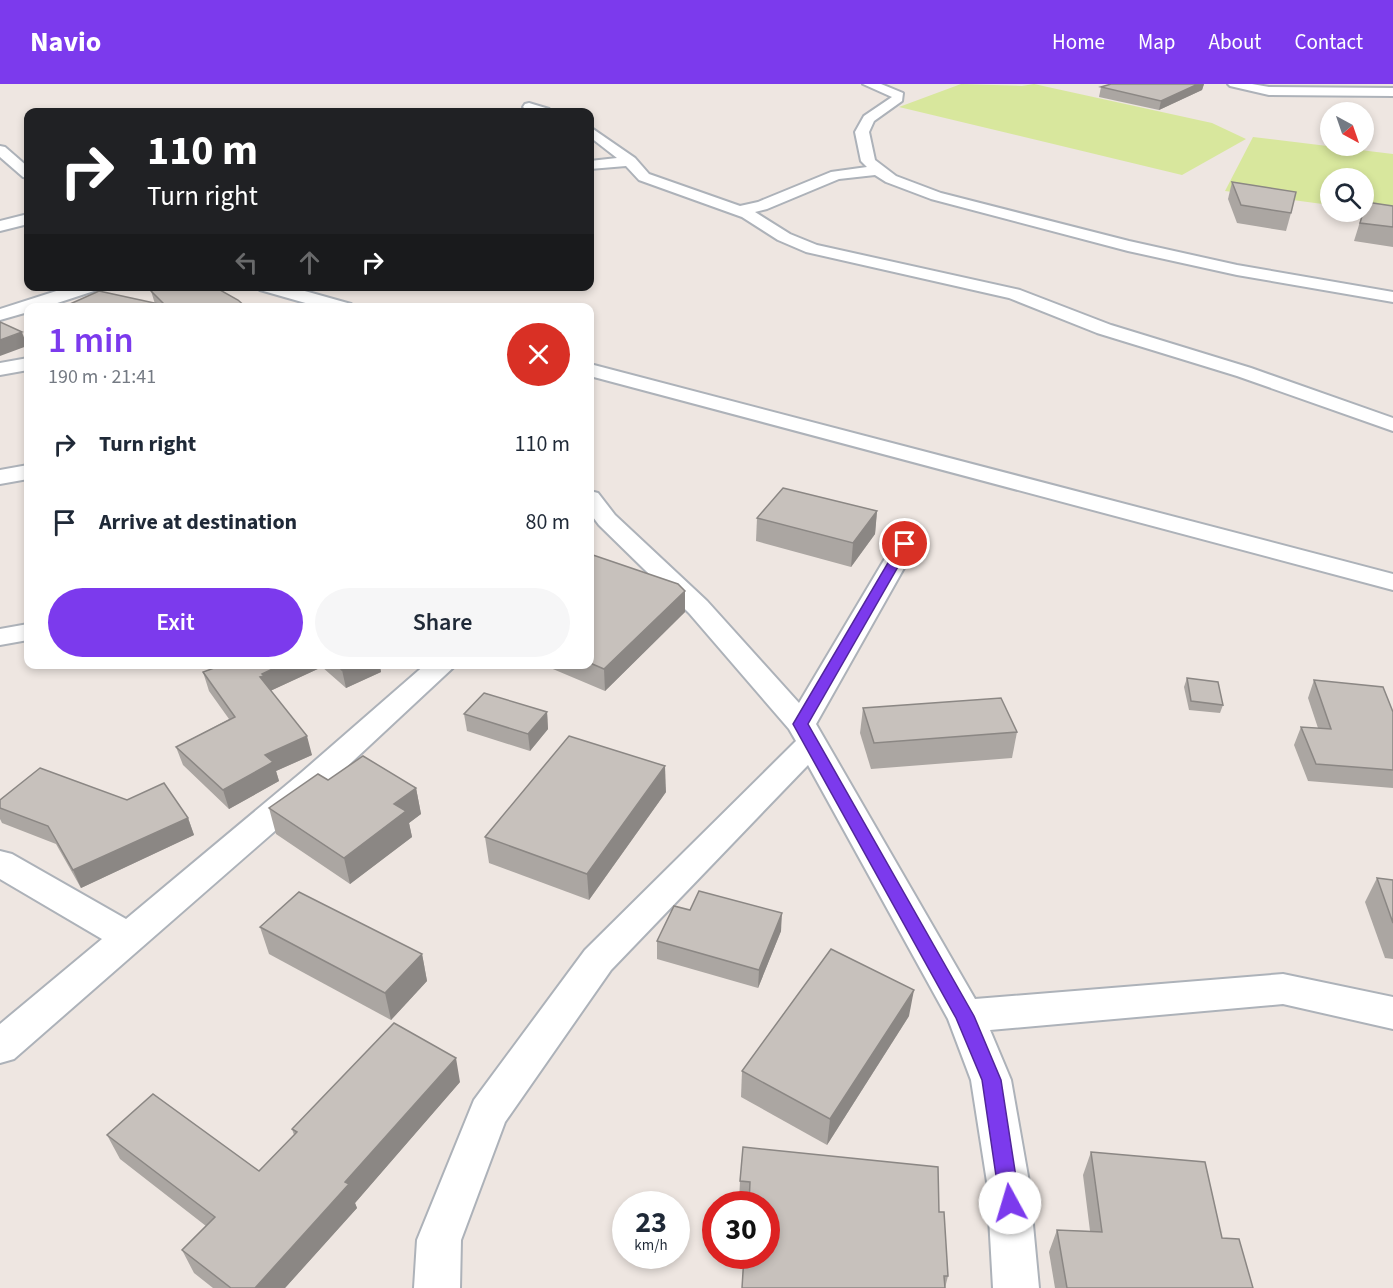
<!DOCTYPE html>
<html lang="en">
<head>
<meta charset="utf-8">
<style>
	:root { --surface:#fff; --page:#f6f6f7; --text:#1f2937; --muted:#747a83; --accent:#7c3aed }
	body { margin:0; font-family:"Source Sans 3",sans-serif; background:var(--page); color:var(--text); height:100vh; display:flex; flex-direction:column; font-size:22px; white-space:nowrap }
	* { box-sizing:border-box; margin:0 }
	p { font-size:20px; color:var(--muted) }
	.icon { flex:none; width:33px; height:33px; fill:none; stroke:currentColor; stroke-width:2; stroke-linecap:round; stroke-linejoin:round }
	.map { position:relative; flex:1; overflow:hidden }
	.drawer { position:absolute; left:24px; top:219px; width:570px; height:366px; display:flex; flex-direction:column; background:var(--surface); border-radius:12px; box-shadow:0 3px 9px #0003 }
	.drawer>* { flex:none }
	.banner { position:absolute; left:24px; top:24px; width:570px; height:183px; border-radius:12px; box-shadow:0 3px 9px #0003; background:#202124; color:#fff; overflow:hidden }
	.needle { width:39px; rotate:140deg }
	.buttons { position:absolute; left:1320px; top:18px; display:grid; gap:12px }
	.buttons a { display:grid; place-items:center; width:54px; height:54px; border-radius:50%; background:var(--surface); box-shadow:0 3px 9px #0003; font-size:30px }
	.speed { position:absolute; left:612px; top:1107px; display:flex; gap:12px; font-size:30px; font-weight:700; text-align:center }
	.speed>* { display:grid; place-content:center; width:78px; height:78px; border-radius:50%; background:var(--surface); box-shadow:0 3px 9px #0003; line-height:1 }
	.speed small { font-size:15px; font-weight:400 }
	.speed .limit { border:9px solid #d22; background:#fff; color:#111 }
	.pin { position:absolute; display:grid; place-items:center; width:51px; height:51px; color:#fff; margin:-26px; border:3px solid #fff; border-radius:50%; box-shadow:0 2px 6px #0007 }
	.me { position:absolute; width:66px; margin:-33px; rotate:354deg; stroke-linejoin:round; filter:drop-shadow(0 0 4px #0008) }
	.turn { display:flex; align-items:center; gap:21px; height:126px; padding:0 24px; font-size:27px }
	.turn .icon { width:78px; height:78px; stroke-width:2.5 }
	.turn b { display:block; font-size:42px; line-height:51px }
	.lanes { display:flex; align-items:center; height:57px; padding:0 24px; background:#0003; justify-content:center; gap:30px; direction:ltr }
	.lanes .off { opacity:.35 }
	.round { display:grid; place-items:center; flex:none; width:63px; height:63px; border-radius:32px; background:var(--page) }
	.headline { display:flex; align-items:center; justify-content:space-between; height:102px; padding:0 24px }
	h1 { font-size:36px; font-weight:600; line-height:45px; color:var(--accent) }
	.primary-button { display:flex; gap:12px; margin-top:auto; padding:12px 24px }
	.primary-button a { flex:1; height:69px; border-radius:36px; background:var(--accent); color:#fff; font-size:24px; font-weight:600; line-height:69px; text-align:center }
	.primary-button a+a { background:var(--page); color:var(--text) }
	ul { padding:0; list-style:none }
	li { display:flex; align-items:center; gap:18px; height:78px; padding:0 24px }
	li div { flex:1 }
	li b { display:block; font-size:22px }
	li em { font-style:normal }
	header { display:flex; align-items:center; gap:36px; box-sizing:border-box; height:84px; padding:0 30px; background:var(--accent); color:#fff }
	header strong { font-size:28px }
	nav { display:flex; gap:33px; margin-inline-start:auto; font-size:21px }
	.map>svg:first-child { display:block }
	.pitch { fill:#d8e79d }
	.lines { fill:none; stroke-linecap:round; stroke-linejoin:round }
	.minor-casing { stroke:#adb2b9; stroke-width:4 }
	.minor { fill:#fff; fill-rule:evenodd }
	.wall { fill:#aba6a2 }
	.shaded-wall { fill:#8b8784 }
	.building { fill:#c7c1bc; stroke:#8b8784; stroke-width:1.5 }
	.route { fill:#7c3aed; stroke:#51269a; stroke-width:1.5 }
</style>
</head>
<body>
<header>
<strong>Navio</strong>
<nav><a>Home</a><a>Map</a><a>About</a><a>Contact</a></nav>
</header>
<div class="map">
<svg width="1393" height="1204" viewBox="0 0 1393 1204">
	<rect width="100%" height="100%" fill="#eee6e1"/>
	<g class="pitch">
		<polygon points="961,0 1022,2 1034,0 1212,39 1246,55 1182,91 899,23"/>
		<polygon points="1253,53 1393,70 1393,130 1364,126 1364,94 1330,94 1330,121 1225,107"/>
	</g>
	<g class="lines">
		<defs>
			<g id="minor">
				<polygon points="863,0 881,0 903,9 902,17 874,37 869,48 875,76 896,92 941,109 1129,157 1237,181 1393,208 1393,218 1237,191 1128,167 931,115 886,98 875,91 839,95 767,125 755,128 790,150 817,161 1020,206 1111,241 1251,284 1393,334 1393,347 1237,292 1097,249 1009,214 806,168 778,156 742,133 639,96 626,82 590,85 590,77 617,74 590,53 590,43 635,74 649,90 740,122 758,118 831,88 867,83 861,77 855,48 864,32 892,13"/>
				<polygon points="1228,0 1252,0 1269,3 1393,4 1393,12 1269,11 1230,2"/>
				<path d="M529 19 549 25 551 28C542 29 530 30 523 23L525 20Z"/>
				<polygon points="0,62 5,63 28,83 28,94 23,93 0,73"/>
				<polygon points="28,130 28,140 0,147 0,137"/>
				<polygon points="72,202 99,202 97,206 42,224 28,224 28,228 0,236 0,225"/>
				<polygon points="258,202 287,202 351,220 354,224 323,224 260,206"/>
				<polygon points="28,274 28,286 0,291 0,279"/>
				<polygon points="590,280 1393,490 1393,506 590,292"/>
				<polygon points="28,381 28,395 0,400 0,386"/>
				<polygon points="590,407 598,409 615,431 707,517 799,619 896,456 905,454 914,456 917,461 816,640 975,915 1283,890 1393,913 1393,945 1283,920 990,946 1011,996 1029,1098 1039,1204 993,1204 987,1098 971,996 948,935 808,681 611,886 505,1038 461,1156 460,1204 414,1204 417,1156 474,1016 585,866 796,657 789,645 689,529 599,441 590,429"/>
				<polygon points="28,540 28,556 0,561 0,545"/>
				<polygon points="426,580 457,580 324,704 14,975 0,979 0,940 102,855 0,795 0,767 12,770 126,835 302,688"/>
			</g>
		</defs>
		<use href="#minor" class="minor-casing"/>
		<use href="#minor" class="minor"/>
	</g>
	<g class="wall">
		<polygon points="1111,0 1204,0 1202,6 1159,26 1099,13 1101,3"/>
		<polygon points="1232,98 1291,129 1286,147 1237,139 1228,115"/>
		<polygon points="1393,122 1393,163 1354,157 1363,128"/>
		<polygon points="151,207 247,224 61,224 155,220"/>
		<polygon points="877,427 875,450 851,483 756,457 757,434"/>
		<polygon points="590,470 685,507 685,528 605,607 541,580 590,580"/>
		<polygon points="225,580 386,580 380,583 381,588 346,604 322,583 270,607 312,671 276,687 279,697 229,725 183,681 176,663 229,635 209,607 203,588"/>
		<polygon points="1187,594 1223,621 1220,629 1189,626 1184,603"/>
		<polygon points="1314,596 1393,628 1393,704 1308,697 1294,661 1301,643 1318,644 1308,614"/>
		<polygon points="863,624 1017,648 1012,674 871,685 860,649"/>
		<polygon points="547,628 548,645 530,667 467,647 464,630"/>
		<polygon points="328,696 416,704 421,730 409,739 412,753 350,800 276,750 269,724"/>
		<polygon points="666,708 589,816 489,779 485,753"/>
		<polygon points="0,716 127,716 188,734 194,751 81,804 56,760 2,739 0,735"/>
		<polygon points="1377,794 1393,796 1393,875 1385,874 1365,818"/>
		<polygon points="690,826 781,847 758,904 657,875 657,857"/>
		<polygon points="260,843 422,870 427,897 391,936 269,870"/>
		<polygon points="909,932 827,1061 741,1013 742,987"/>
		<polygon points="460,998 355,1119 357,1124 285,1204 213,1204 194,1189 182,1166 206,1142 120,1075 107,1051 259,1087 294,1051 292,1045"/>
		<polygon points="743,1063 939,1128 948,1192 945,1204 749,1119 739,1117 740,1097"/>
		<polygon points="1091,1068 1222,1154 1253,1204 1055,1204 1049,1168 1057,1146 1090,1147 1083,1091"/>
	</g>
	<g class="shaded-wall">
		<polygon points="1198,0 1204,0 1202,6 1159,26 1161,17"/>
		<polygon points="22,248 27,262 0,272 0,256"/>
		<polygon points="877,427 875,450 851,483 853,459"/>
		<polygon points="685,507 685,528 605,607 604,585"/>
		<polygon points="283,580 322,580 322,583 268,608 260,593 262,590"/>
		<polygon points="354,580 386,580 380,583 381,588 346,604 342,586"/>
		<polygon points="547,628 548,645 530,667 528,650"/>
		<polygon points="307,652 312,671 276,687 279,697 229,725 223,706 265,671"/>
		<polygon points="665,682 666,708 589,816 587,790"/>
		<polygon points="416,704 421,730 409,739 412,753 350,800 344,774 394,720"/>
		<polygon points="188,734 194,751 81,804 73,786"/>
		<polygon points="782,829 781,847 758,904 759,886"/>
		<polygon points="422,870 427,897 391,936 385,909"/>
		<polygon points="914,906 909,932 827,1061 830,1035"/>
		<polygon points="456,974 460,998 355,1119 357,1124 285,1204 255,1204 345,1098"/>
	</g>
	<g class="building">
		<polygon points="1111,0 1198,0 1161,17 1101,3"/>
		<polygon points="1232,98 1296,108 1291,129 1241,121"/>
		<polygon points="1366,118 1393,122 1393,143 1360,139"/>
		<polygon points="163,202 213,202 238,216 247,224 168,224 151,207"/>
		<polygon points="99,207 159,220 150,224 61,224"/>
		<polygon points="0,238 22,248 0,256"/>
		<polygon points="783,404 877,427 853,459 757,434"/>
		<polygon points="590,470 678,500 685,507 604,585 590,579"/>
		<polygon points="225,580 283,580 262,590 264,592 260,593 307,652 265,671 273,678 223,706 176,663 235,633 203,588"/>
		<polygon points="336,580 354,580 342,586"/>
		<polygon points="1187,594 1218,598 1223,621 1191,617"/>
		<polygon points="1314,596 1383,603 1393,628 1393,686 1316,680 1301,643 1331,645"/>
		<polygon points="484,609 547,628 528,650 464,630"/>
		<polygon points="1001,614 1017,648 874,659 863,624"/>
		<polygon points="569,652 665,682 587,790 485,753"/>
		<polygon points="363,672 416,704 394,720 406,727 344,774 269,724 318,690 328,696"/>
		<polygon points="40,684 127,716 164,699 188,734 73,786 48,742 0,724 0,716"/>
		<polygon points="1377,794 1393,796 1393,839"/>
		<polygon points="699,807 782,829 759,886 657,857 674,822 690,826"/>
		<polygon points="299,808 422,870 385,909 260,843"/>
		<polygon points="831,865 914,906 830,1035 742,987"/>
		<polygon points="394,939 456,974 345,1098 349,1100 255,1204 231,1204 182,1166 215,1133 107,1051 153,1010 259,1087 297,1048 292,1045"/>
		<polygon points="743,1063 938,1083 939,1128 944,1128 948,1192 944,1192 945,1204 742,1204 744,1172 766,1172 766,1120 749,1120 750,1098 740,1097"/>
		<polygon points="1091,1068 1205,1078 1222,1154 1239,1155 1253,1204 1067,1204 1057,1146 1102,1148"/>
	</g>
	<polygon class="route" points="905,457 911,460 808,640 974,932 1001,996 1020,1119 1017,1126 1010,1129 1003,1126 1000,1119 982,996 956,934 793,640 899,460"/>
</svg>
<div class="buttons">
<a><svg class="needle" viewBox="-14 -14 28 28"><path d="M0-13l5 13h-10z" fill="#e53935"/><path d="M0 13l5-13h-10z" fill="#747a83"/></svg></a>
<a><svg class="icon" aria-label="search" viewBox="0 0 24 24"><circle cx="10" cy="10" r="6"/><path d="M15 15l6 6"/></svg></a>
</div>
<div class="speed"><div>23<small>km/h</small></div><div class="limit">30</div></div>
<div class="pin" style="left:905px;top:460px;background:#d93025"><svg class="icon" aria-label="arrive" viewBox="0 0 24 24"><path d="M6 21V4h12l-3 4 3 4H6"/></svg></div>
<svg class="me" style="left:1010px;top:1119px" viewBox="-20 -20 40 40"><circle r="19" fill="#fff"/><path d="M0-13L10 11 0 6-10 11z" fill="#7c3aed"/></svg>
<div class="banner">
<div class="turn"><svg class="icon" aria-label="right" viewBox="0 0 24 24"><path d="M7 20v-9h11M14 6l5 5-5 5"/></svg><div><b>110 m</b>Turn right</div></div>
<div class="lanes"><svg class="icon off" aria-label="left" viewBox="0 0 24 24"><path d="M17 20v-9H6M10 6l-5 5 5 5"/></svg><svg class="icon off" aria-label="ahead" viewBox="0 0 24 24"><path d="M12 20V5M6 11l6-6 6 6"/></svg><svg class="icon" aria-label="right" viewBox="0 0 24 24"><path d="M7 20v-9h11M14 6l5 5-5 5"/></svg></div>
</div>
<section class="drawer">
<div class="headline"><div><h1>1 min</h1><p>190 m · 21:41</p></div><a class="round" style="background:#d93025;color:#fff"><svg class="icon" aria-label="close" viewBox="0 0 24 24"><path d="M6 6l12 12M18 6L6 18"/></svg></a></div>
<ul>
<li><svg class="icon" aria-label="right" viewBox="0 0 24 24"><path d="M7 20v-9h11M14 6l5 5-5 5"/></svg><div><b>Turn right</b></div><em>110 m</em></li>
<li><svg class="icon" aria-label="arrive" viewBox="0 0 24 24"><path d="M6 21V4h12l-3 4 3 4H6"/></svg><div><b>Arrive at destination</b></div><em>80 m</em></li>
</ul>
<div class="primary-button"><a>Exit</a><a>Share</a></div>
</section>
</div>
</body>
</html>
